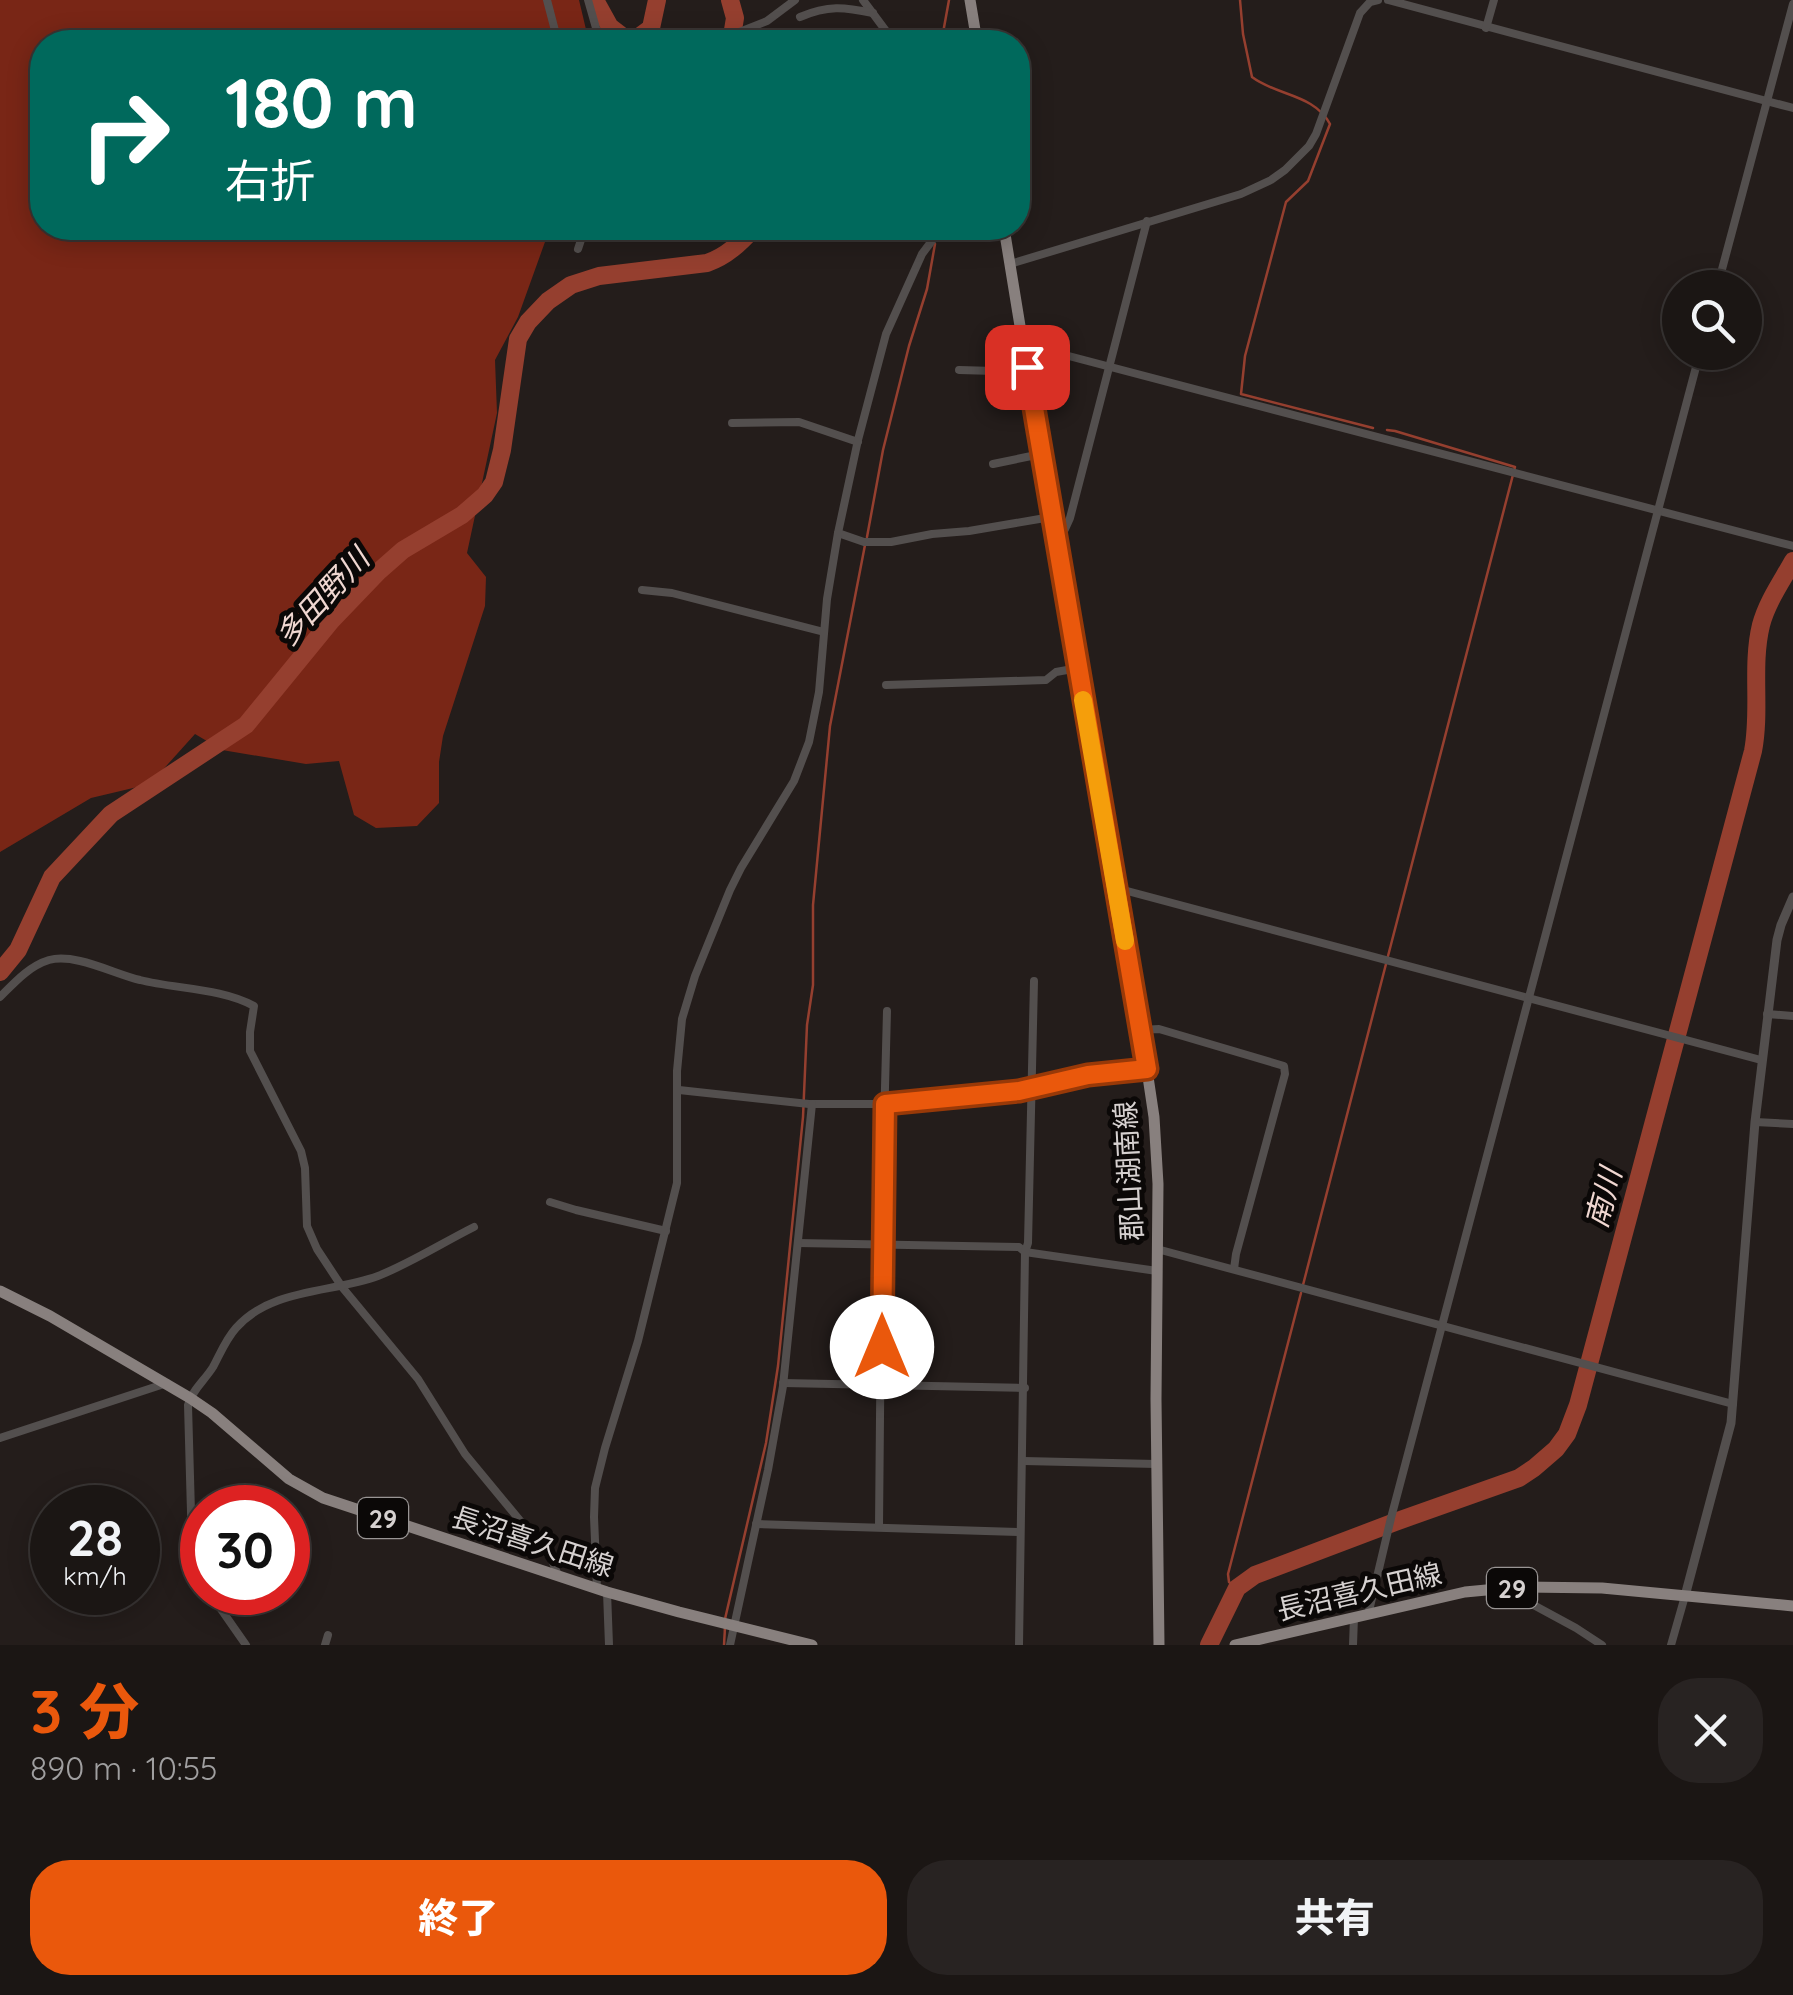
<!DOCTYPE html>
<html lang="ja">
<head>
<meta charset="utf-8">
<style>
	:root { --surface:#1b1614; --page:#282322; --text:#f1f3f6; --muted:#a09fa0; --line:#393534; --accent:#ea580c }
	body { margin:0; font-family:Quicksand,"Noto Sans JP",sans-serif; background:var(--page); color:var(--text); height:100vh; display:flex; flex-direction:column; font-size:38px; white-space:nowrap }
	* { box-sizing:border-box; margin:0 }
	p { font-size:32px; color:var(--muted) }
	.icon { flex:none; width:55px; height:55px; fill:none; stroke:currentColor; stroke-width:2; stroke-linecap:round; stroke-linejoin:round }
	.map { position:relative; height:1645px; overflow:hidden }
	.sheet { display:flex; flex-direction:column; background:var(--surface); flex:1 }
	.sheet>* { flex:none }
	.guide { position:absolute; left:30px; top:30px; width:1000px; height:210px; border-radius:40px; box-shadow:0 5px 25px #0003,0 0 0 2px var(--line); background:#00695c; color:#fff; overflow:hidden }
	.buttons { position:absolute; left:1662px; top:270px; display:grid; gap:20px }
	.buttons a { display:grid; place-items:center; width:100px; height:100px; border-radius:50%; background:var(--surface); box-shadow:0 5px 25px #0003,0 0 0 2px var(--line); font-size:50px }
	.speed { position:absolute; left:30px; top:1485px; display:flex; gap:20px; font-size:50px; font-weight:700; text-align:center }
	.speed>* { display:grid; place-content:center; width:130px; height:130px; border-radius:50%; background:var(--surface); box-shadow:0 5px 25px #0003,0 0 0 2px var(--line); line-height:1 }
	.speed small { font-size:25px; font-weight:400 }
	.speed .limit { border:15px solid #d22; background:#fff; color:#111 }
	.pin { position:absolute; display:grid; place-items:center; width:85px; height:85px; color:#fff; margin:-42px; border-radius:20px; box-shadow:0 5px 15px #0006 }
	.me { position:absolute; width:110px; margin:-55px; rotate:0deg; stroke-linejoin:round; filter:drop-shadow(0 0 8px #0008) }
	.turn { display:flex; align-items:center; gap:35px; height:210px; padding:0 30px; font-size:45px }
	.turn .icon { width:130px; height:130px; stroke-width:2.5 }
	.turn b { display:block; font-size:70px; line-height:85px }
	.round { display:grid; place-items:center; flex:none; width:105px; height:105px; border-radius:40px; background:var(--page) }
	.summary { display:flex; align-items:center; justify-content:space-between; height:170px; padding:0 30px }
	h1 { font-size:60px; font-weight:800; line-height:75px; color:var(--accent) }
	.primary-button { display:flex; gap:20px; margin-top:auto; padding:20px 30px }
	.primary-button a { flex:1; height:115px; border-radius:40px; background:var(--accent); color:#fff; font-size:40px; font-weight:800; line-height:115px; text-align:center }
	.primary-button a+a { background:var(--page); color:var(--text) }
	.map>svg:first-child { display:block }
	.forest { fill:#792616 }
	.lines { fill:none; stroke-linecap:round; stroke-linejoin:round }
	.stream { stroke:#953f2f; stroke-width:2.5 }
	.river { stroke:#953f2f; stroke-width:18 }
	.minor { stroke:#534f4e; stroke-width:8 }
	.tertiary { stroke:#534f4e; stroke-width:9 }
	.primary { stroke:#88807e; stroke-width:11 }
	.route-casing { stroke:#983908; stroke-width:25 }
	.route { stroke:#ea580c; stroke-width:18 }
	.slow { stroke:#f59e0b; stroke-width:18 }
	.labels { text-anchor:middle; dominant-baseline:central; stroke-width:10; stroke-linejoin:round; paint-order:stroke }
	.shield { fill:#0b0807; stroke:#999594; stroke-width:2.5 }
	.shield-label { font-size:25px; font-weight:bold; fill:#d6d1d0 }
	.street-label { font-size:28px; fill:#d6d1d0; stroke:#0b0807 }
	.water-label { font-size:30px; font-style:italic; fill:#f0d7d1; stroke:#0b0807 }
</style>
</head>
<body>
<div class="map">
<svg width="1793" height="1645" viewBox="0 0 1793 1645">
	<rect width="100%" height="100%" fill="#241d1b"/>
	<polygon class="forest" points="0,0 579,0 589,42 42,42 42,228 550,228 518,317 495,360 497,413 467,553 486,577 485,606 443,736 439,762 439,803 417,826 376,828 354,815 339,761 306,764 222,750 195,734 150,784 91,798 0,852"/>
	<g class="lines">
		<g class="stream">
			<path d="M1240 0 1243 34 1252 77C1277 96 1314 94 1330 124L1308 181 1286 202 1245 356 1241 394 1373 428"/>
			<polyline points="944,42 943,33 949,0"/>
			<polyline points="1387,430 1395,431 1515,467 1388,956"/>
			<polyline points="867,537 883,450 909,346 927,289 935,244"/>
			<polyline points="1303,1285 1386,964"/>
			<polyline points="1237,1588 1229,1582 1228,1574 1301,1293"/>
			<polyline points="725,1619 766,1443 778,1366 803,1117 807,1025 813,985 813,905 830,726 865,545"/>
			<polyline points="724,1645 725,1627"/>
		</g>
		<g class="river">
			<polyline points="595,0 610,27 627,40 636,39 651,28 657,0"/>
			<polyline points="730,0 735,18 731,42"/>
			<path d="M0 972 18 950 52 877 111 814 246 725 331 621 378 572 403 550 462 515 485 495 494 482 502 450 518 339 528 322 548 301 571 285 599 276 707 263C727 256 740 243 754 228"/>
			<path d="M1209 1645 1237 1588 1255 1575 1395 1522 1519 1478 1534 1468 1556 1449 1567 1434 1578 1405 1753 751C1761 710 1751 666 1761 625 1767 602 1782 581 1793 561"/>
		</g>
		<g class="minor">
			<polyline points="547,0 558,42"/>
			<polyline points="588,0 600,42"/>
			<polyline points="863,0 886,31 901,42"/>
			<polyline points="1388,0 1793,108"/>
			<path d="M800 17C828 5 844 7 873 13"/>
			<polyline points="1486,28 1494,0"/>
			<polyline points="714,42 767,21 795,0"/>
			<polyline points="578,249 585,228"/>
			<polyline points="1010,264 1241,194 1271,180 1285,170 1309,146 1316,134 1360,13 1370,2 1378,0"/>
			<polyline points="1717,288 1793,4"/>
			<polyline points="1023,344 1793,546"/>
			<polyline points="959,370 995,371 1027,367"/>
			<polyline points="732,423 799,422 858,442"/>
			<polyline points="993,464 1041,454"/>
			<polyline points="838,533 864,542 891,542 932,534 969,531 1051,517"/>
			<polyline points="1055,536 1065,529 1070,518 1147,221"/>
			<polyline points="642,590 672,593 824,632"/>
			<polyline points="886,685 1046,680 1056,672 1078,668"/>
			<polyline points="1116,888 1761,1060"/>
			<path d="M0 997C14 983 29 966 49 960 76 953 114 974 140 980 175 989 222 988 254 1006L250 1032V1051L301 1151 305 1168 307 1226 317 1249 342 1287 418 1379 465 1454 551 1558 558 1575"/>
			<polyline points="1767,1014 1793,1016"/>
			<polyline points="1141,1030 1159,1029 1284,1066 1285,1074 1236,1254 1234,1269"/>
			<polyline points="679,1090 809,1104 885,1104 1019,1091 1088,1075 1147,1069"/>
			<polyline points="1755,1122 1793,1124"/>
			<polyline points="550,1202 576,1210 666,1231"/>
			<polyline points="798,1243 1019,1247 1025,1252 1157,1271"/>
			<polyline points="1157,1249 1733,1404"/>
			<polyline points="783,1383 1025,1388"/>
			<polyline points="0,1438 167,1383"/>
			<polyline points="1024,1461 1156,1464"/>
			<polyline points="756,1524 1020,1532"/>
			<polyline points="879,1526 882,1202 887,1011"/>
			<path d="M202 1580 195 1564 192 1548 188 1405C192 1390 205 1380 213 1367 220 1354 226 1339 236 1328 271 1288 332 1293 378 1276 411 1263 442 1243 474 1227"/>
			<polyline points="1518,1587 1528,1602 1576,1628 1602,1645"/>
			<polyline points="597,1588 594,1517 595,1488 605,1448 638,1341 677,1183 677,1071 682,1019 695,976 730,890 741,868 794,781 809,742 819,692 827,599 838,533 858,440 886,334 922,254 934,238 950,233 1005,232"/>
			<polyline points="209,1592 246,1645"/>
			<polyline points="607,1592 609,1645"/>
			<polyline points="1368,1615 1391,1518 1700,352"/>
			<polyline points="325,1645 328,1635"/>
			<polyline points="730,1645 768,1470 783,1386 812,1104"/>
			<polyline points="1019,1645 1025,1252 1028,1243 1034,981"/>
			<polyline points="1353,1645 1354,1617"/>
			<polyline points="1671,1645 1685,1596"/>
		</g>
		<polyline class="tertiary" points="1685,1596 1731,1423 1755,1122 1777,940 1781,925 1793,897"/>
		<g class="primary">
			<polyline points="970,0 977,42"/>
			<polyline points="1004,228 1053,528 1141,1030 1154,1117 1158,1184 1156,1399 1159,1645"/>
			<polyline points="0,1291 50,1316 190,1398 212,1413 289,1479 323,1498 607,1592 679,1612 812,1645"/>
			<polyline points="1235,1645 1465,1592 1518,1587 1602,1588 1793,1606"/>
		</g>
	</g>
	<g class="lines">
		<defs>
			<polyline id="route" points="882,1347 885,1104 1019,1091 1088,1075 1147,1069 1027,367"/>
		</defs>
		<use href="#route" class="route-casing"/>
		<use href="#route" class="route"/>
		<polyline class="slow" points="1083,700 1125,941"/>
	</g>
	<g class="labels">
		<g class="shield">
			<rect x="358" y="1498" width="50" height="40" rx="8"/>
			<rect x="1487" y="1568" width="50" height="40" rx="8"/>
		</g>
		<g class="shield-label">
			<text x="383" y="1518">29</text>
			<text x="1512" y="1588">29</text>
		</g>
		<g class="street-label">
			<text transform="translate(1128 1171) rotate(-93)">郡山湖南線</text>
			<text transform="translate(533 1541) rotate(18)">長沼喜久田線</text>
			<text transform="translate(1359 1591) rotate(-13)">長沼喜久田線</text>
		</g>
		<g class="water-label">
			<text transform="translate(322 597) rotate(-47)">多田野川</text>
			<text transform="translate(1603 1198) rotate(-75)">南川</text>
		</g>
	</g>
</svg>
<div class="buttons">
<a><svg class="icon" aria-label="search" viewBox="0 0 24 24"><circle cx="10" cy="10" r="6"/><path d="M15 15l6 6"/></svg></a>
</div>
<div class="speed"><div>28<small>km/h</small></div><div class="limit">30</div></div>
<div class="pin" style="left:1027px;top:367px;background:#d93025"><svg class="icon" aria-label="arrive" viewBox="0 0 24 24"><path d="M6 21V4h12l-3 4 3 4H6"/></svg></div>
<svg class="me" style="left:882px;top:1347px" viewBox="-20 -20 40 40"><circle r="19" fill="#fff"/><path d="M0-13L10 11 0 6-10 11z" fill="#ea580c"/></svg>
<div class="guide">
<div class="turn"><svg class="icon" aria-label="right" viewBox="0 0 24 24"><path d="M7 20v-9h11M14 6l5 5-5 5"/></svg><div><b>180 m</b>右折</div></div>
</div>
</div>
<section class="sheet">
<div class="summary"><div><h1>3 分</h1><p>890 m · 10:55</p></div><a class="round"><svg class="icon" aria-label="close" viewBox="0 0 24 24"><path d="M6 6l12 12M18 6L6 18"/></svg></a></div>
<div class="primary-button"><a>終了</a><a>共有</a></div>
</section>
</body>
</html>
